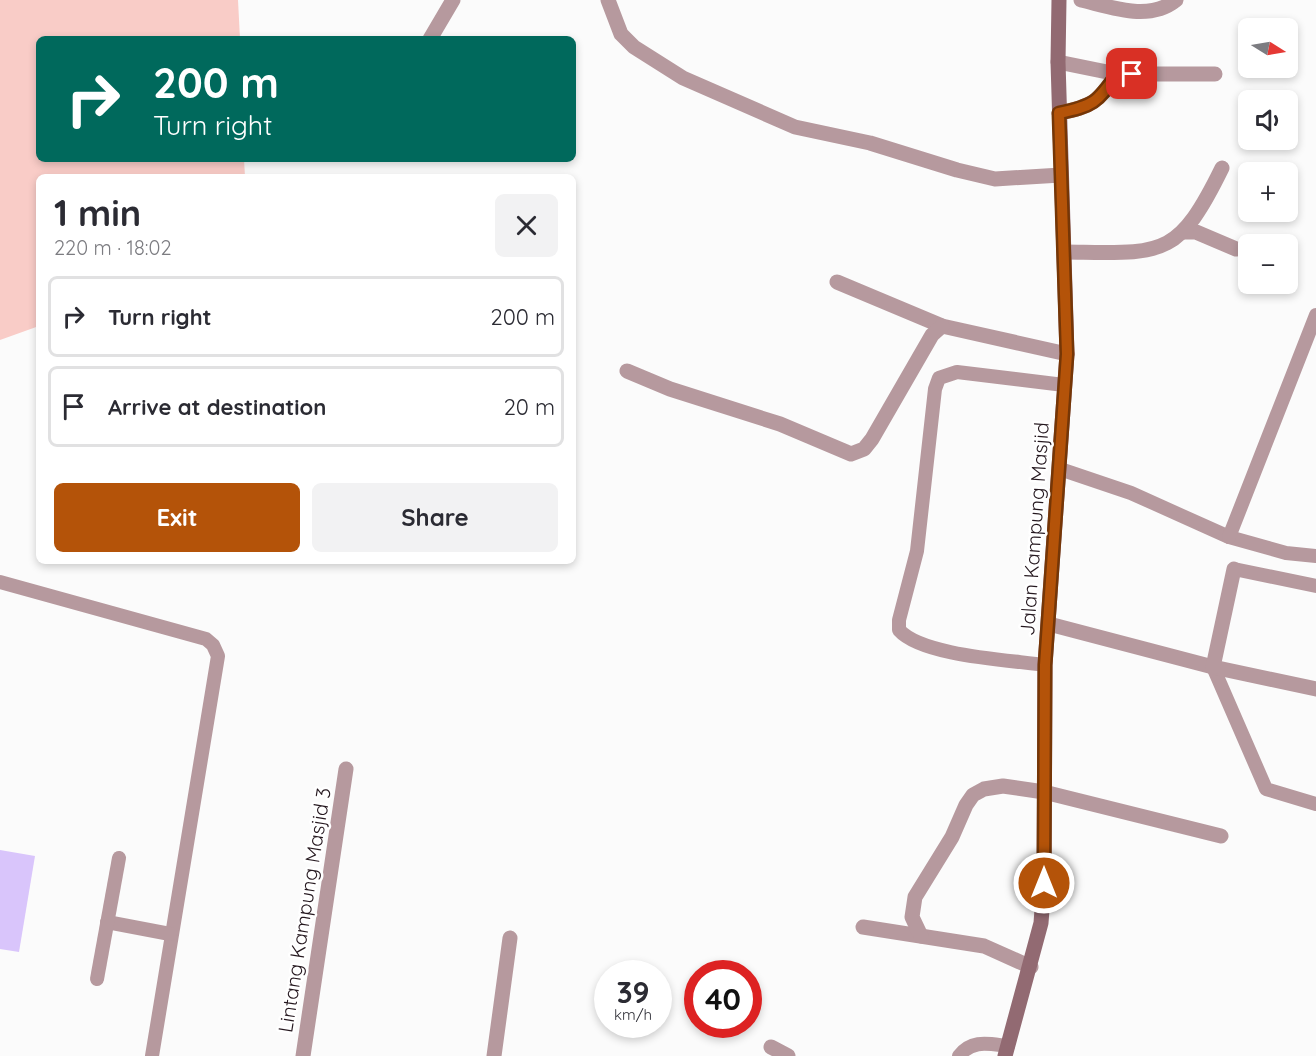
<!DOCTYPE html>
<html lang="en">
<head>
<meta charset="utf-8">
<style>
	:root { --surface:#fff; --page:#f2f2f3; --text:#2b2b33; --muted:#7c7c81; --line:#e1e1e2; --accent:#b45309 }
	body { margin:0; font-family:Quicksand,sans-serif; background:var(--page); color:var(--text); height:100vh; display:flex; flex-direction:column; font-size:22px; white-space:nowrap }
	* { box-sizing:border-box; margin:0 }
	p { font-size:20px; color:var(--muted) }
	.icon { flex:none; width:33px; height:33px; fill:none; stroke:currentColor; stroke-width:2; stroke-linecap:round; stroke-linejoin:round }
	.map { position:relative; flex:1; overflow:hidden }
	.drawer { position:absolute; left:36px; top:174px; width:540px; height:390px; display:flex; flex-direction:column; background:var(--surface); border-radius:9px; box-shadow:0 3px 9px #0003 }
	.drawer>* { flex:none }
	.banner { position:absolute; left:36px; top:36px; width:540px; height:126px; border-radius:9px; box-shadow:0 3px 9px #0003; background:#00695c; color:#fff; overflow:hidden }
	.needle { width:39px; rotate:101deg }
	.tools { position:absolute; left:1238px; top:18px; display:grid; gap:12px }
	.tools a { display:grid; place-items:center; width:60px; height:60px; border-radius:9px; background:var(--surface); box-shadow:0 3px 9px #0003; font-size:30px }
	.speed { position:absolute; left:594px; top:960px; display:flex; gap:12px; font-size:30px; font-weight:700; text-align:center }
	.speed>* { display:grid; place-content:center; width:78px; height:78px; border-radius:50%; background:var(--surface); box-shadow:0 3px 9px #0003; line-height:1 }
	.speed small { font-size:15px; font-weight:400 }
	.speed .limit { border:9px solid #d22; background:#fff; color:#111 }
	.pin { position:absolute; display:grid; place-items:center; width:51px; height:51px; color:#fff; margin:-26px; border-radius:12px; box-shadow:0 3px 9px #0006 }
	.me { position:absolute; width:66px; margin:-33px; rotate:0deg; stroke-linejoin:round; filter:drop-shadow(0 0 4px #0008) }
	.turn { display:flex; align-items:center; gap:21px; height:126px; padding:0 18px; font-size:27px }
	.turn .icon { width:78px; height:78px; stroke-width:2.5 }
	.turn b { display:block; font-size:42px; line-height:51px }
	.round { display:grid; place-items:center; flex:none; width:63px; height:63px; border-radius:9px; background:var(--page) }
	.head { display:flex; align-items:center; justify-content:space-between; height:102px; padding:0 18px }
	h1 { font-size:36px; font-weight:700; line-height:45px }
	.cta { display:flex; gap:12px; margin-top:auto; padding:12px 18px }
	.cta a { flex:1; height:69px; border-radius:9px; background:var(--accent); color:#fff; font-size:24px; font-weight:700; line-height:69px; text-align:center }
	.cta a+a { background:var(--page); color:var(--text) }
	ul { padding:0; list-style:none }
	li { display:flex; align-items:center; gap:18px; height:81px; margin:0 12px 9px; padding:0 6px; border:3px solid var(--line); border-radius:9px }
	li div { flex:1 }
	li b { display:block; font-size:22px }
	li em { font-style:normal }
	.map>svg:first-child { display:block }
	.green { fill:#f9ccc7 }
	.water { fill:#d9c5fb }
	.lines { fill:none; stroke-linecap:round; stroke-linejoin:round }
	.lane { stroke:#b6999e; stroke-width:14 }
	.street { stroke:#b6999e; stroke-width:15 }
	.secondary { stroke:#926a72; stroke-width:15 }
	.route-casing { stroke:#753606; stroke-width:15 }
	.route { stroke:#b45309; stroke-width:10 }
	.labels { text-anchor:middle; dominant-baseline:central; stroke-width:5; stroke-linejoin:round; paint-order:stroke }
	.street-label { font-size:20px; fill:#24171e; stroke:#fff }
</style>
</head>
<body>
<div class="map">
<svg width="1316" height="1056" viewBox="0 0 1316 1056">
	<rect width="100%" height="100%" fill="#fbfbfb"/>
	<polygon class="green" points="0,0 238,0 240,39 39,39 39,159 244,159 245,177 39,177 39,326 0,340"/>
	<polygon class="water" points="0,850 35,856 19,952 0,949"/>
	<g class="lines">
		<g class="lane">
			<polyline points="1060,469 1131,493 1229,537 1286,553 1316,556"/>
			<polyline points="1229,537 1316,315"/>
			<polyline points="1234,569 1316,586"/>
			<polyline points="0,582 206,639 213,645 218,656 152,1056"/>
			<path d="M1045 665C1010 660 922 656 899 630V620L917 551 935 389 939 378 957 372 1064 385"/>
			<polyline points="1213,667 1266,789 1316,804"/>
			<polyline points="107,922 170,934"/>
			<polyline points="97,979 119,858"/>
			<path d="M959 1056C972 1039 989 1044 1008 1046"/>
		</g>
		<g class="street">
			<polyline points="608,0 621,34 634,47 683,78 795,127 870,143 957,170 995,179 1061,175"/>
			<path d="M1081 0C1111 7 1149 22 1176 0"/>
			<polyline points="430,39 453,0"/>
			<polyline points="1058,62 1117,74 1215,74"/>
			<path d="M1059 113C1093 106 1097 103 1117 74"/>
			<polyline points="1184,232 1196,232 1236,249"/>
			<path d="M1065 252C1162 253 1177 260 1222 168"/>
			<polyline points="837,282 942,326 1067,354"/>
			<polyline points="627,371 670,389 780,424 851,454 864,449 872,439 932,335 942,326"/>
			<polyline points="1049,624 1213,667 1316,689"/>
			<polyline points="1213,667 1234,569"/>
			<polyline points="863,927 984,946 1031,967"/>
			<polyline points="921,936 912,917 915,897 952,837 966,805 973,795 984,789 1003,786 1044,792 1221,836"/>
			<polyline points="771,1047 788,1056"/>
			<polyline points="303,1056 346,769"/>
			<polyline points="494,1056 510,938"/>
		</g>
		<polyline class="secondary" points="1005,1056 1041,923 1044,883 1045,665 1067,354 1058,62 1059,0"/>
	</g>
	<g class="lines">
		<defs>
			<path id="route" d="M1044 883 1045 665 1067 354 1059 113C1093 106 1097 103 1117 74H1132"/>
		</defs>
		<use href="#route" class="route-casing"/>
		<use href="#route" class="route"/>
	</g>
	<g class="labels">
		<g class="street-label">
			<text transform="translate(1034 529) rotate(-86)">Jalan Kampung Masjid</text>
			<text transform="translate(304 910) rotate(-81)">Lintang Kampung Masjid 3</text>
		</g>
	</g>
</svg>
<div class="tools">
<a><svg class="needle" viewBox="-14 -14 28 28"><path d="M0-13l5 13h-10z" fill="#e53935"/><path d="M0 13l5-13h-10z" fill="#7c7c81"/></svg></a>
<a><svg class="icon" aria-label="sound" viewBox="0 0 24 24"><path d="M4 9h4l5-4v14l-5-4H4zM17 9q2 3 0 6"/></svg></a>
<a>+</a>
<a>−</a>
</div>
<div class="speed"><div>39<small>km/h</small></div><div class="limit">40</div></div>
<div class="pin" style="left:1132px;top:74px;background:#d93025"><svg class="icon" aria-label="arrive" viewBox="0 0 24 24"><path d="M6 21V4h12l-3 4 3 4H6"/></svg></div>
<svg class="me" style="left:1044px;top:883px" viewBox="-20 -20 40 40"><circle r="17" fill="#b45309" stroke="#fff" stroke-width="3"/><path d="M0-11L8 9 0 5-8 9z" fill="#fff"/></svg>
<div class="banner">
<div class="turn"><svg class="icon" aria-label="right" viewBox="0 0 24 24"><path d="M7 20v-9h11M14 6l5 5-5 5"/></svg><div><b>200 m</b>Turn right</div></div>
</div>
<section class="drawer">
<div class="head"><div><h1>1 min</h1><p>220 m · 18:02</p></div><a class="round"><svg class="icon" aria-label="close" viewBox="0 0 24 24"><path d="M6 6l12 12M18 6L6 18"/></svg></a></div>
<ul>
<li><svg class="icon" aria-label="right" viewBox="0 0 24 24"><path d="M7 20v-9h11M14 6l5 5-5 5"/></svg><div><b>Turn right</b></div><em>200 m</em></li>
<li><svg class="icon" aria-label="arrive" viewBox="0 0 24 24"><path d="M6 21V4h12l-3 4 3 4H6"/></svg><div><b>Arrive at destination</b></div><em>20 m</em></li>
</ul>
<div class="cta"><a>Exit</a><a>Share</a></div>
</section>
</div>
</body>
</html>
